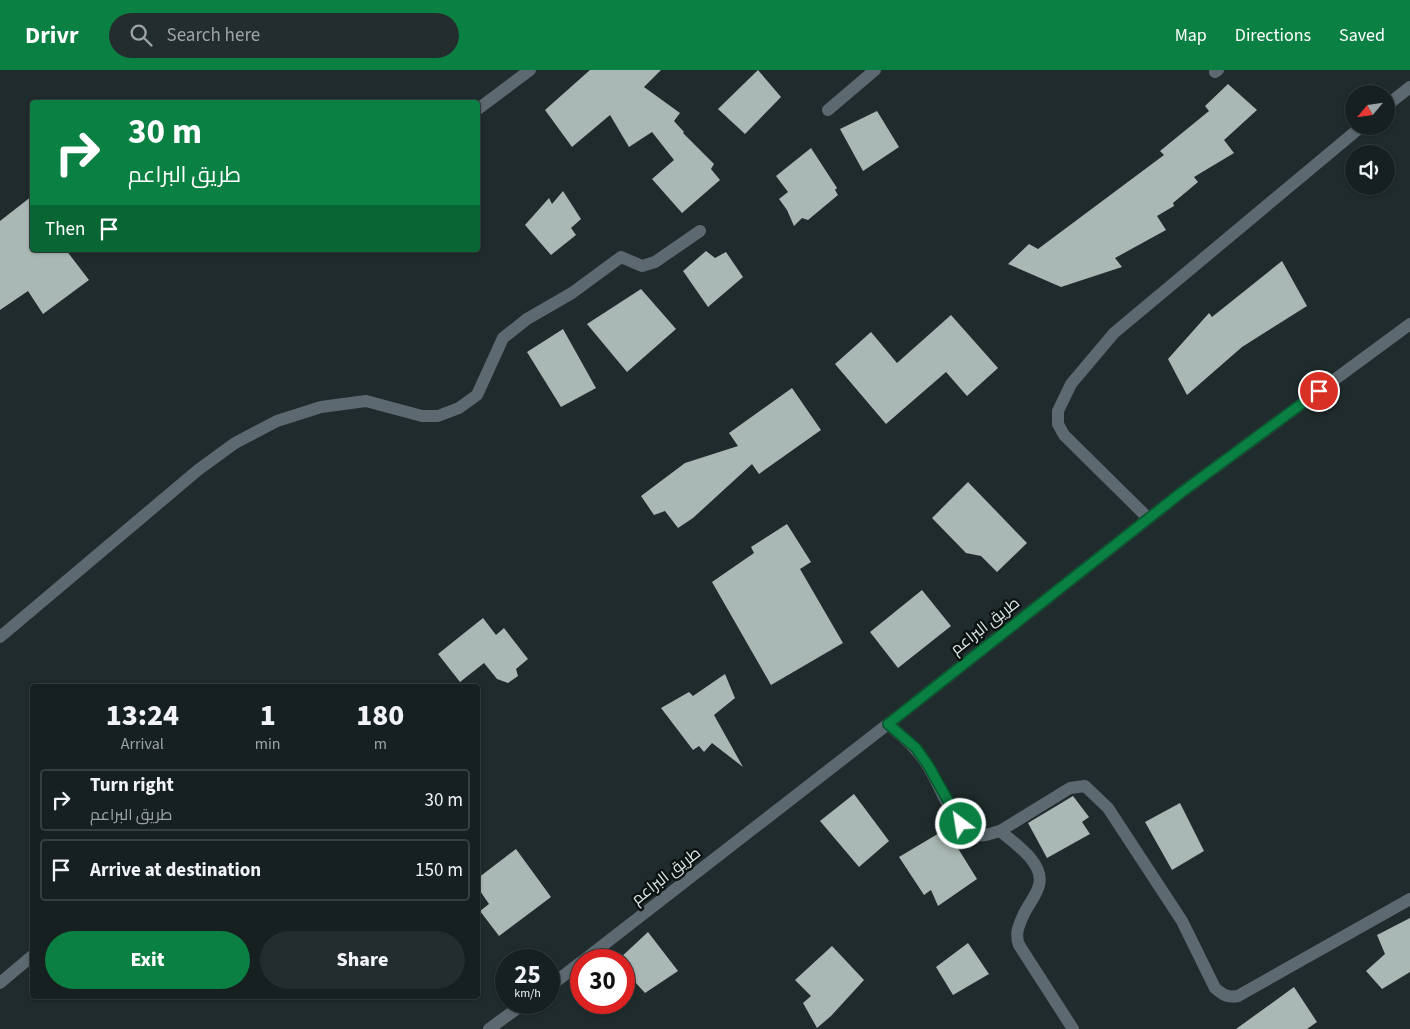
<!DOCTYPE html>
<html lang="en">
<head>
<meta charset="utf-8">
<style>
	:root { --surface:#172021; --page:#242d2e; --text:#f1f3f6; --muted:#9ea3a5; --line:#363e3f; --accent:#0b8043 }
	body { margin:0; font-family:"Source Sans 3",Cairo,sans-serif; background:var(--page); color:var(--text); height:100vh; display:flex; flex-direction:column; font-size:19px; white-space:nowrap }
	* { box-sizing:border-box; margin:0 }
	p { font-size:16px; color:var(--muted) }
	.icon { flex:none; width:28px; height:28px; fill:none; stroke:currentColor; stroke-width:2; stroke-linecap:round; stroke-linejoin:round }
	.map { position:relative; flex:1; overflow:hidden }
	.details { position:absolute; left:30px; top:614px; width:450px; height:315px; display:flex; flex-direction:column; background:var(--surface); border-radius:5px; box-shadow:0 1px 4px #0004,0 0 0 1px var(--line) }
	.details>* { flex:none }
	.guide { position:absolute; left:30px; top:30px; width:450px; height:152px; border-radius:5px; box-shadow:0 1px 4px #0004,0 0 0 1px var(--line); background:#0b8043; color:#fff; overflow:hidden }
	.needle { width:32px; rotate:241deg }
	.buttons { position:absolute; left:1345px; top:15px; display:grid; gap:10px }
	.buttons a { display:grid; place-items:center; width:50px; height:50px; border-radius:50%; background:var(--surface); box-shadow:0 1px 4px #0004,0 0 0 1px var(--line); font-size:25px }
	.speed { position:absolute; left:495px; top:879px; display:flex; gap:10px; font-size:25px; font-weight:700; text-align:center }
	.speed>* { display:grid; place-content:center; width:65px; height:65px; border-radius:50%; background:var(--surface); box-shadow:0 1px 4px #0004,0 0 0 1px var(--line); line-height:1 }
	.speed small { font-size:12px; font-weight:400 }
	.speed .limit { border:8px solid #d22; background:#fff; color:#111 }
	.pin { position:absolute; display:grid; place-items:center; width:42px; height:42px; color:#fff; margin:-21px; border:2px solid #fff; border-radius:50%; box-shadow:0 1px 5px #0007 }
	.me { position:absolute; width:55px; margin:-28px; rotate:329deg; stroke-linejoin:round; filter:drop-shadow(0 0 4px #0008) }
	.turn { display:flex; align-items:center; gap:18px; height:105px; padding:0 15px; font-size:22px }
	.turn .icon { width:65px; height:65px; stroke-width:2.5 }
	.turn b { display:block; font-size:35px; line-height:42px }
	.then { display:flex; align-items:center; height:48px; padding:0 15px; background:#0003; gap:10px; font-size:19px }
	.eta { display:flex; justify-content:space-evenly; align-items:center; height:85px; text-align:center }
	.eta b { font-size:30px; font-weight:800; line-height:35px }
	.action { display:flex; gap:10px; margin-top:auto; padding:10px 15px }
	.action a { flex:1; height:58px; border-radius:30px; background:var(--accent); color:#fff; font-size:20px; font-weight:800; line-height:58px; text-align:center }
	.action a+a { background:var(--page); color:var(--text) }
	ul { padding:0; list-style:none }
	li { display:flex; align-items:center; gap:15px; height:62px; margin:0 10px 8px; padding:0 5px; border:2px solid var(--line); border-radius:5px }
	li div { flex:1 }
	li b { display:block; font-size:19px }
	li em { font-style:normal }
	header { display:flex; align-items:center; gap:30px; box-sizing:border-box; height:70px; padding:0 25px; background:var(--accent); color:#fff }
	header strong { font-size:24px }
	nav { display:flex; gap:28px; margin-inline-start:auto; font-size:18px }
	.search { width:350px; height:45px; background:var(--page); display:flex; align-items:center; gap:12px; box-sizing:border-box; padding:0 18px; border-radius:28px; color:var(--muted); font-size:19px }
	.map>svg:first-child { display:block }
	.building { fill:#a9b8b4 }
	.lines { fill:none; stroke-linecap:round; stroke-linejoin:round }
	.minor { stroke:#5c6970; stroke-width:12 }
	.route-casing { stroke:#07532c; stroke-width:12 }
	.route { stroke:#0b8043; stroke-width:9 }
	.labels { text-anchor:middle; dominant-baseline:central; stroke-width:5; stroke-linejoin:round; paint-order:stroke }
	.street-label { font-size:16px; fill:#dfe7e7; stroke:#0d1213 }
</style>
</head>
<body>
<header>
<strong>Drivr</strong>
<div class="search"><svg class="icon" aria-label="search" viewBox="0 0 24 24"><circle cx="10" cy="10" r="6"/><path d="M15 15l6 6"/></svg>Search here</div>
<nav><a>Map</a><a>Directions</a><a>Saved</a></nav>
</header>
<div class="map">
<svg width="1410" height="959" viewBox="0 0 1410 959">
	<rect width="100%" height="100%" fill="#1f2b2c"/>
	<g class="building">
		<polygon points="590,0 661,0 644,17 680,43 674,51 684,62 683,63 714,94 711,99 720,110 682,143 652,109 674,90 652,62 629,77 610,45 572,77 545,40"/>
		<polygon points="758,0 781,27 745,64 718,39"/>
		<polygon points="1228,14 1257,40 1224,70 1234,83 1194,107 1198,112 1173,133 1174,136 1157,146 1166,160 1115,188 1122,197 1061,217 1008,194 1029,174 1038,179 1164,85 1160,81 1209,41 1205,36"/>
		<polygon points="877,41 899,77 863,101 840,59"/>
		<polygon points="811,78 837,118 835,120 838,125 808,150 802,148 794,156 787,140 779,129 788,122 776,106"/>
		<polygon points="563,121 581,149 571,158 576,165 551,185 525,155 549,128 552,134"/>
		<polygon points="32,126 32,180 66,180 89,210 43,244 28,221 0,240 0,151"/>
		<polygon points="706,181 715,188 726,182 743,207 708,237 683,201"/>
		<polygon points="1282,191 1307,236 1242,277 1187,325 1168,289 1209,243 1212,247"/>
		<polygon points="641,219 676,259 627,302 587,254"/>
		<polygon points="951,245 998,298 967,326 946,302 886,354 835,294 871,262 897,293"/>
		<polygon points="563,259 596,318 561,337 527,282"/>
		<polygon points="792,318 821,360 759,404 752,394 693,448 678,458 665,441 654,445 641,426 685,393 738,376 729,363"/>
		<polygon points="968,412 1027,473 997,502 981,486 966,483 932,448"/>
		<polygon points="787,454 811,492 800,499 843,573 771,615 712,512 754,483 751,477"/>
		<polygon points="922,520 951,556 898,598 870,562"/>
		<polygon points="483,548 496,565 504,558 528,589 516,599 518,606 508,613 497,609 484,593 460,612 438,584"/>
		<polygon points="725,604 735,628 714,645 743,697 712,673 704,682 699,676 693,680 661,638 689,622 693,626"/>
		<polygon points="854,724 889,771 859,797 820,751"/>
		<polygon points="1073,726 1089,747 1082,752 1090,764 1047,788 1028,753"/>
		<polygon points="1180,733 1204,781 1172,800 1145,752"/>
		<polygon points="946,759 977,809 938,836 931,820 924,825 899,787"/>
		<polygon points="516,779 551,827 499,866 480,841 489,834 478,818 478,808"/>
		<polygon points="1410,848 1410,902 1382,919 1366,901 1385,884 1377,865"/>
		<polygon points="648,862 678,901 645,923 624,900 624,890 618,890"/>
		<polygon points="968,873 989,904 953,925 936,897"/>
		<polygon points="832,876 864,910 831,946 817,958 803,933 811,926 795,910"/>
		<polygon points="1294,917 1317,952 1307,959 1236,959"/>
	</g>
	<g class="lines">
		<g class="minor">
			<polyline points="1215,2 1218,0"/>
			<polyline points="1386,36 1410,17"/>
			<polyline points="478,39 530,0"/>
			<polyline points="828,40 875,0"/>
			<polyline points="1148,448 1064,365 1058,354 1058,341 1071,314 1114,263 1362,56"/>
			<polyline points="0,567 198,400 235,373 277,351 321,337 366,331 422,346 438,346 459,338 477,325 503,268 527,249 572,223 621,187 642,196 655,192 700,161"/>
			<path d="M888 654C902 666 916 677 926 693 940 713 951 753 973 764 981 768 992 763 1000 761 1014 773 1045 793 1039 815 1037 825 1027 836 1023 846 1018 857 1015 864 1019 875L1073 959"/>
			<path d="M1000 761 1070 718 1085 716 1108 738 1182 851 1215 918C1223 925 1228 928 1238 926L1410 829"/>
			<polyline points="584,890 888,654 1182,422 1410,254"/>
			<polyline points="0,913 32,886"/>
			<polyline points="549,917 581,892"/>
			<polyline points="489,959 526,932"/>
		</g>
	</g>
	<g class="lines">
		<defs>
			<polyline id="route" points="961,754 928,695 916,678 888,654 1182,422 1319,321"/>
		</defs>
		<use href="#route" class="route-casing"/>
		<use href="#route" class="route"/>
	</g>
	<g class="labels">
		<g class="street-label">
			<text transform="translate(985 556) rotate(-38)">طريق البراعم</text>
			<text transform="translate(666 806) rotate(-38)">طريق البراعم</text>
		</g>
	</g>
</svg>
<div class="buttons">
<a><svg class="needle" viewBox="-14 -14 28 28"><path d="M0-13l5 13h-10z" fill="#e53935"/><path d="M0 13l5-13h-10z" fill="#9ea3a5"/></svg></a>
<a><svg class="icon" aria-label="sound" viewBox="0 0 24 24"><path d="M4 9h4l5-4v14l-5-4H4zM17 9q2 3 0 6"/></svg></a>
</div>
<div class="speed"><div>25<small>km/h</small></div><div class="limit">30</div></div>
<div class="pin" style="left:1319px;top:321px;background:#d93025"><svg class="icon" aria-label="arrive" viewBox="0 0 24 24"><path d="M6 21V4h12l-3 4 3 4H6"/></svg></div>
<svg class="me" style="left:961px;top:754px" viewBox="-20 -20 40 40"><circle r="17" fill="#0b8043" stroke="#fff" stroke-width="3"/><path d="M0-11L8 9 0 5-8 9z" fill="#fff"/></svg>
<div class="guide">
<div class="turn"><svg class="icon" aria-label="right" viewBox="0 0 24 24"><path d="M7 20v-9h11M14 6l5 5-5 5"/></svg><div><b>30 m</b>طريق البراعم</div></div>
<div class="then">Then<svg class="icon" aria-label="arrive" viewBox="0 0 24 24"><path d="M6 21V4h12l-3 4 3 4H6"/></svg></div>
</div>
<section class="details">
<div class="eta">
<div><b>13:24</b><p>Arrival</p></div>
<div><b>1</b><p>min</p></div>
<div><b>180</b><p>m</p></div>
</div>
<ul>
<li><svg class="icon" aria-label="right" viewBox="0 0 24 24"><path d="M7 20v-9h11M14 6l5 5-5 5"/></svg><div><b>Turn right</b><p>طريق البراعم</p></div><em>30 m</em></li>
<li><svg class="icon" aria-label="arrive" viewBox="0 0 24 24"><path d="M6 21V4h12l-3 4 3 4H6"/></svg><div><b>Arrive at destination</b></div><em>150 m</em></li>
</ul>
<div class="action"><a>Exit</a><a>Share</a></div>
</section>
</div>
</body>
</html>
